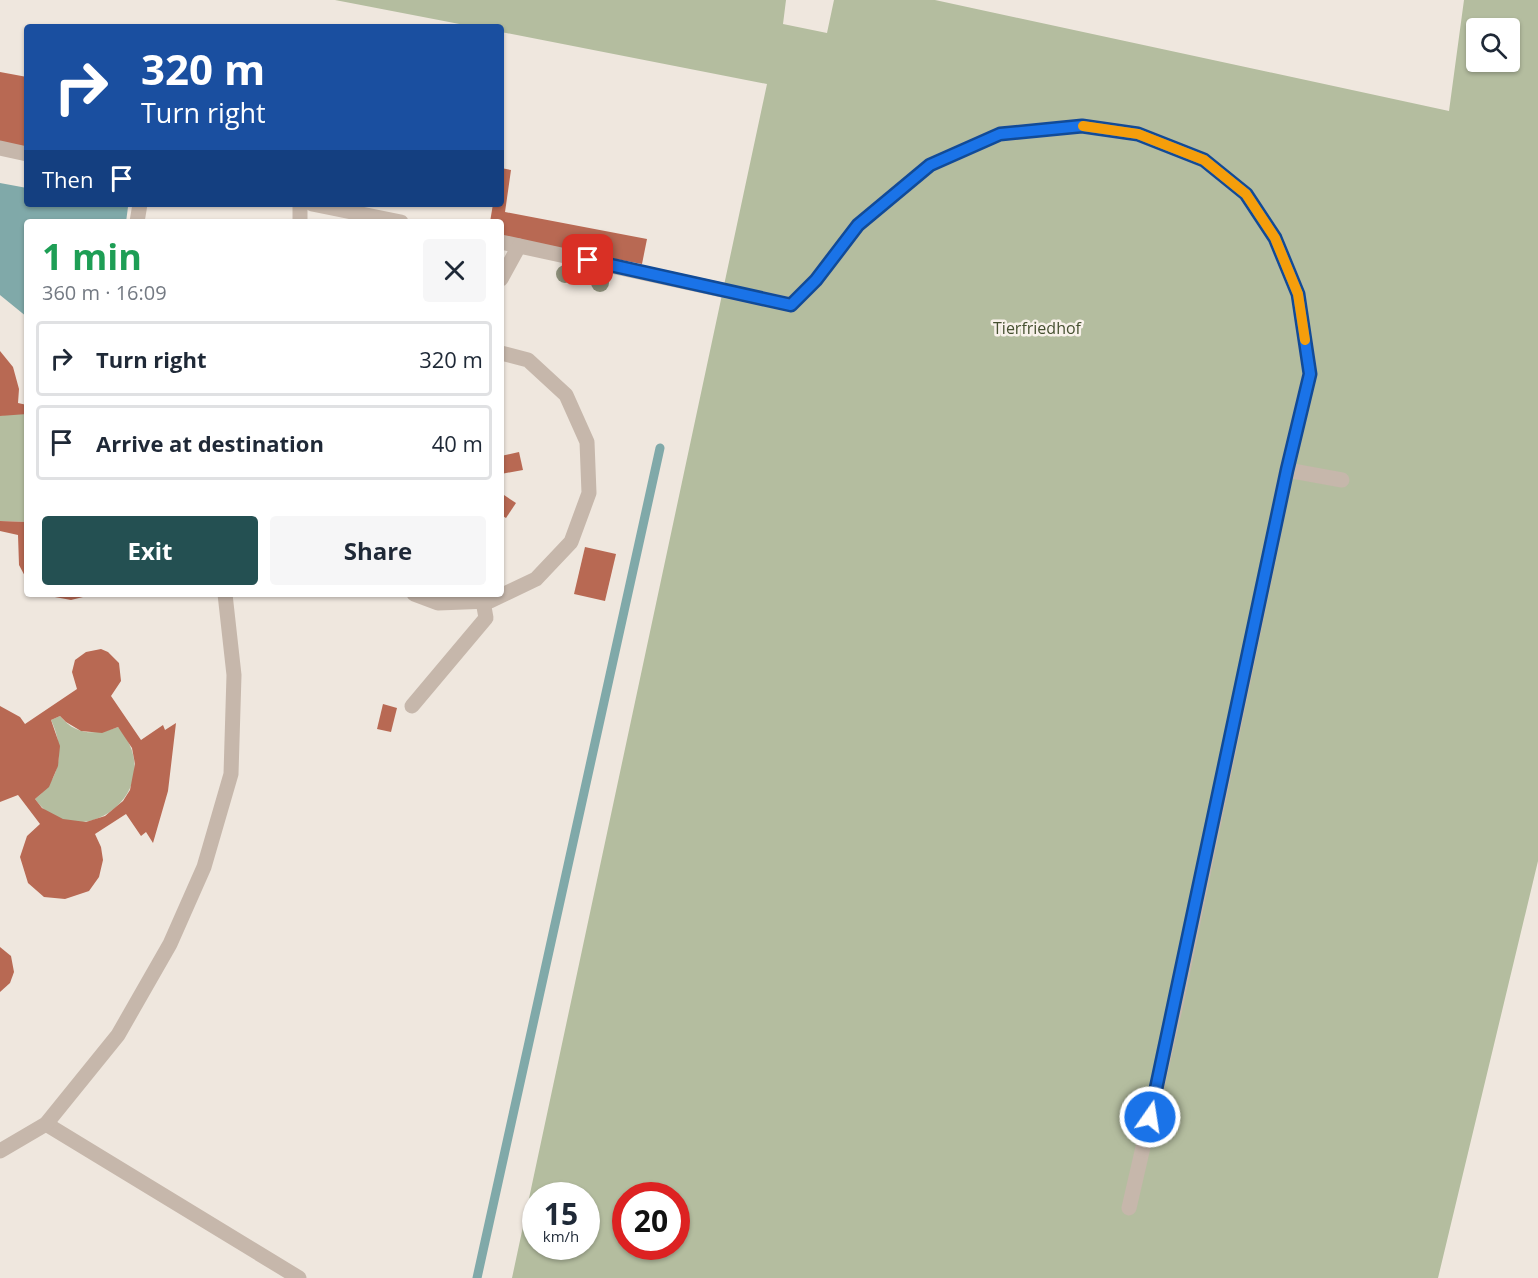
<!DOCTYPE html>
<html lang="en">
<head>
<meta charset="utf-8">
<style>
	:root { --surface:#fff; --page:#f6f6f7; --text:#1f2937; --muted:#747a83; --line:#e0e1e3; --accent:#245052 }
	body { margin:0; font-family:"Open Sans",sans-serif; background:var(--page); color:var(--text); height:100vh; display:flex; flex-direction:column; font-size:22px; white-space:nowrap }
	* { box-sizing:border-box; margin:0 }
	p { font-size:20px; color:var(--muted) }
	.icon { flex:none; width:33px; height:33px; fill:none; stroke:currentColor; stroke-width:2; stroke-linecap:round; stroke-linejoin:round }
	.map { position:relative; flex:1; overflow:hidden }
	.sheet { position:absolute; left:24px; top:219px; width:480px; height:378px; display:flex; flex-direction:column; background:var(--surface); border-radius:6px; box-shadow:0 2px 4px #0004 }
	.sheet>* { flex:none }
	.guide { position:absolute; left:24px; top:24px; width:480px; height:183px; border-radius:6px; box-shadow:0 2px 4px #0004; background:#1a4fa0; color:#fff; overflow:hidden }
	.tools { position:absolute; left:1466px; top:18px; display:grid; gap:12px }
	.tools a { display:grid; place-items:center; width:54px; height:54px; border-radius:6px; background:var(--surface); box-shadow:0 2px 4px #0004; font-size:30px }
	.speed { position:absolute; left:522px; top:1182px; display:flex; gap:12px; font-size:30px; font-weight:700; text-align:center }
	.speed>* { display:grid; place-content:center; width:78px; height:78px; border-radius:50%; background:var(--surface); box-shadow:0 2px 4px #0004; line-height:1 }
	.speed small { font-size:15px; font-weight:400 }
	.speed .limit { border:9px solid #d22; background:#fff; color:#111 }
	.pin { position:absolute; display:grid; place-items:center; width:51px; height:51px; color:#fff; margin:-26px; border-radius:12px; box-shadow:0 3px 9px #0006 }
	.me { position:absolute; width:66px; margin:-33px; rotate:13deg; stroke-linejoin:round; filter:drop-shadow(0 0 4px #0008) }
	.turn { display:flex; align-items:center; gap:21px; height:126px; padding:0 18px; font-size:27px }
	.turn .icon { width:78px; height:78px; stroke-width:2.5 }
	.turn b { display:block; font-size:42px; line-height:51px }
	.then { display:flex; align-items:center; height:57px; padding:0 18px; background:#0003; gap:12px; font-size:22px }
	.round { display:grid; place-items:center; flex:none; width:63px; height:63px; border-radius:6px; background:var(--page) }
	.summary { display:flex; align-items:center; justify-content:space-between; height:102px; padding:0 18px }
	h1 { font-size:36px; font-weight:700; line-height:45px; color:#1e9e55 }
	.cta { display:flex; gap:12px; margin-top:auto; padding:12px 18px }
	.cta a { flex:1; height:69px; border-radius:6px; background:var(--accent); color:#fff; font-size:24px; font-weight:700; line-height:69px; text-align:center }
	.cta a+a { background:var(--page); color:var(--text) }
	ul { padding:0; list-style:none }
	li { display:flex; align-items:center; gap:18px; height:75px; margin:0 12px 9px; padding:0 6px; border:3px solid var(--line); border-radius:6px }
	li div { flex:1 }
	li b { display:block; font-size:22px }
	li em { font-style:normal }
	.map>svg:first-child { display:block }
	.green { fill:#b4bd9f; fill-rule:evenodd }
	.water { fill:#80a9a9 }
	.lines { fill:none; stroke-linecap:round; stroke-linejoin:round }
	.stream { stroke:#80a9a9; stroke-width:9 }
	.building { fill:#b86953; fill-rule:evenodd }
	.lane { stroke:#c6b7ab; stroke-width:15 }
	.tree { fill:#92947e }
	.route-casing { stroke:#114b97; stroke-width:15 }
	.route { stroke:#1a73e8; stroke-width:10 }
	.slow { stroke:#f59e0b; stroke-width:10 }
	.labels { text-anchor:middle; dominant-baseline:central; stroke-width:5; stroke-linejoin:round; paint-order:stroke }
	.park-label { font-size:16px; fill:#455030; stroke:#f8f1ea }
</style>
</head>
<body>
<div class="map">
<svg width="1538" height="1278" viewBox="0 0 1538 1278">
	<rect width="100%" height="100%" fill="#efe7de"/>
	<g class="green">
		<path d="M335 0H786L783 24 827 33 834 0H935L1449 111 1464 0H1538V861L1438 1278H512L767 84 501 32V27H475ZM1476 28H1509V62H1476ZM536 1196H586V1246H536ZM626 1196H676V1246H626Z"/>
		<polygon points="14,413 27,414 27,522 0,521 0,416"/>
		<path d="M60 716C76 736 96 735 118 727 173 790 78 860 35 799 61 779 65 749 51 720Z"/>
	</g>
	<polygon class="water" points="0,183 27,188 27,204 110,204 128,207 126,222 27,222 27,317 0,295"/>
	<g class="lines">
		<polyline class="stream" points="477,1278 660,448"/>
	</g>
	<g class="building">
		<polygon points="0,72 27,77 27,147 0,142"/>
		<polygon points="501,168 511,170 505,212 647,239 642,264 501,237 501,222 490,222 493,204 501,204"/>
		<polygon points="0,351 13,367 19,389 18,403 27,405 27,414 0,416"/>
		<polygon points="519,452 523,470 501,474 501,456"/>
		<polygon points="501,493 516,503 506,518 501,515"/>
		<polygon points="0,521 27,522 27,580 19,565 18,535 0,531"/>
		<polygon points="585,547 616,554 605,601 574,594"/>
		<polygon points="95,594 71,600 44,595 44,594"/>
		<path d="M101 649 108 652 119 663 121 681 111 696 141 740 163 725 165 730 176 723 168 791 153 843 146 832 141 836 126 814 95 834 101 847 103 860 99 877 89 891 65 899 44 897 28 883 20 857 27 836 40 824 18 795 0 802V706L20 717 25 724 77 689 72 672 75 660 86 652ZM60 716 66 722 81 731 102 733 118 727 132 748 135 764 130 790 123 801 105 816 86 822 63 819 42 808 35 799 49 787 58 766 60 746 51 720Z"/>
		<polygon points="383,704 397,708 391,732 377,729"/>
		<polygon points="0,947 11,956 14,972 10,983 0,992"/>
	</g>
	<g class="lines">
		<g class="lane">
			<polyline points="0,148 27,154"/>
			<polyline points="312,204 401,222"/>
			<polyline points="137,222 140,204"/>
			<polyline points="300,222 300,204"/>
			<polyline points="501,242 791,305 816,280 858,225 930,165 1000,134 1082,126 1138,134 1204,160 1246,194 1275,238 1298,294 1310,374 1287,470 1176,1004 1129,1208"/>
			<polyline points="501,279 519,246"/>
			<polyline points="1287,470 1342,480"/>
			<polyline points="414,594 438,603 490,601 536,579 571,542 589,493 587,442 566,395 528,360 501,353"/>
			<polyline points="412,706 486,618 483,601"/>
			<polyline points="46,1124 299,1278"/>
			<polyline points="0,1151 46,1124 118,1035 170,944 204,867 231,774 234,675 225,594"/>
		</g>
	</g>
	<g class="tree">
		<circle cx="565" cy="274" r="9"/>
		<circle cx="600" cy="283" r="9"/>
	</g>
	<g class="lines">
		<defs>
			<polyline id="route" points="588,260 791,305 816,280 858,225 930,165 1000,134 1082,126 1138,134 1204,160 1246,194 1275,238 1298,294 1310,374 1287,470 1150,1117"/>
		</defs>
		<use href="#route" class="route-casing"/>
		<use href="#route" class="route"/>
		<polyline class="slow" points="1083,126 1138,134 1204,160 1246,194 1275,238 1298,294 1305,340"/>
	</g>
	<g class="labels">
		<g class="park-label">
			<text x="1037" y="328">Tierfriedhof</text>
		</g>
	</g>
</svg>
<div class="tools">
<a><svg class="icon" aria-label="search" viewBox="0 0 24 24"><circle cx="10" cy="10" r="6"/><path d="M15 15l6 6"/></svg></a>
</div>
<div class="speed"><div>15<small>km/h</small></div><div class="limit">20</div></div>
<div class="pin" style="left:588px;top:260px;background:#d93025"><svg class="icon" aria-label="arrive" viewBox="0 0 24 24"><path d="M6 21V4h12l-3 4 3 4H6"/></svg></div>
<svg class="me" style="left:1150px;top:1117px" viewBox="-20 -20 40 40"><circle r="17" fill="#1a73e8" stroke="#fff" stroke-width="3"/><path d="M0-11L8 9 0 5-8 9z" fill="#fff"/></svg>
<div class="guide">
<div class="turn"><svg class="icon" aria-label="right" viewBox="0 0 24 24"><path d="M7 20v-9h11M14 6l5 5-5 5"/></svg><div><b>320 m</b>Turn right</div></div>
<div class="then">Then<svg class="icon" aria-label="arrive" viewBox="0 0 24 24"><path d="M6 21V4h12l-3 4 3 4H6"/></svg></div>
</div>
<section class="sheet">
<div class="summary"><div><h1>1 min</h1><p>360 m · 16:09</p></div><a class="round"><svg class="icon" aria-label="close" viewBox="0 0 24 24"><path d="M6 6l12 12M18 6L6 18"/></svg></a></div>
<ul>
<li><svg class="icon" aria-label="right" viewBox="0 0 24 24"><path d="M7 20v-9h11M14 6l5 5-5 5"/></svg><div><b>Turn right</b></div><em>320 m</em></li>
<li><svg class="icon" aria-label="arrive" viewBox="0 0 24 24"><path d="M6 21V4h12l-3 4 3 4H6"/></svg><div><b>Arrive at destination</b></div><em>40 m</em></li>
</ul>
<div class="cta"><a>Exit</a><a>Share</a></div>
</section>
</div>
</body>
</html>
